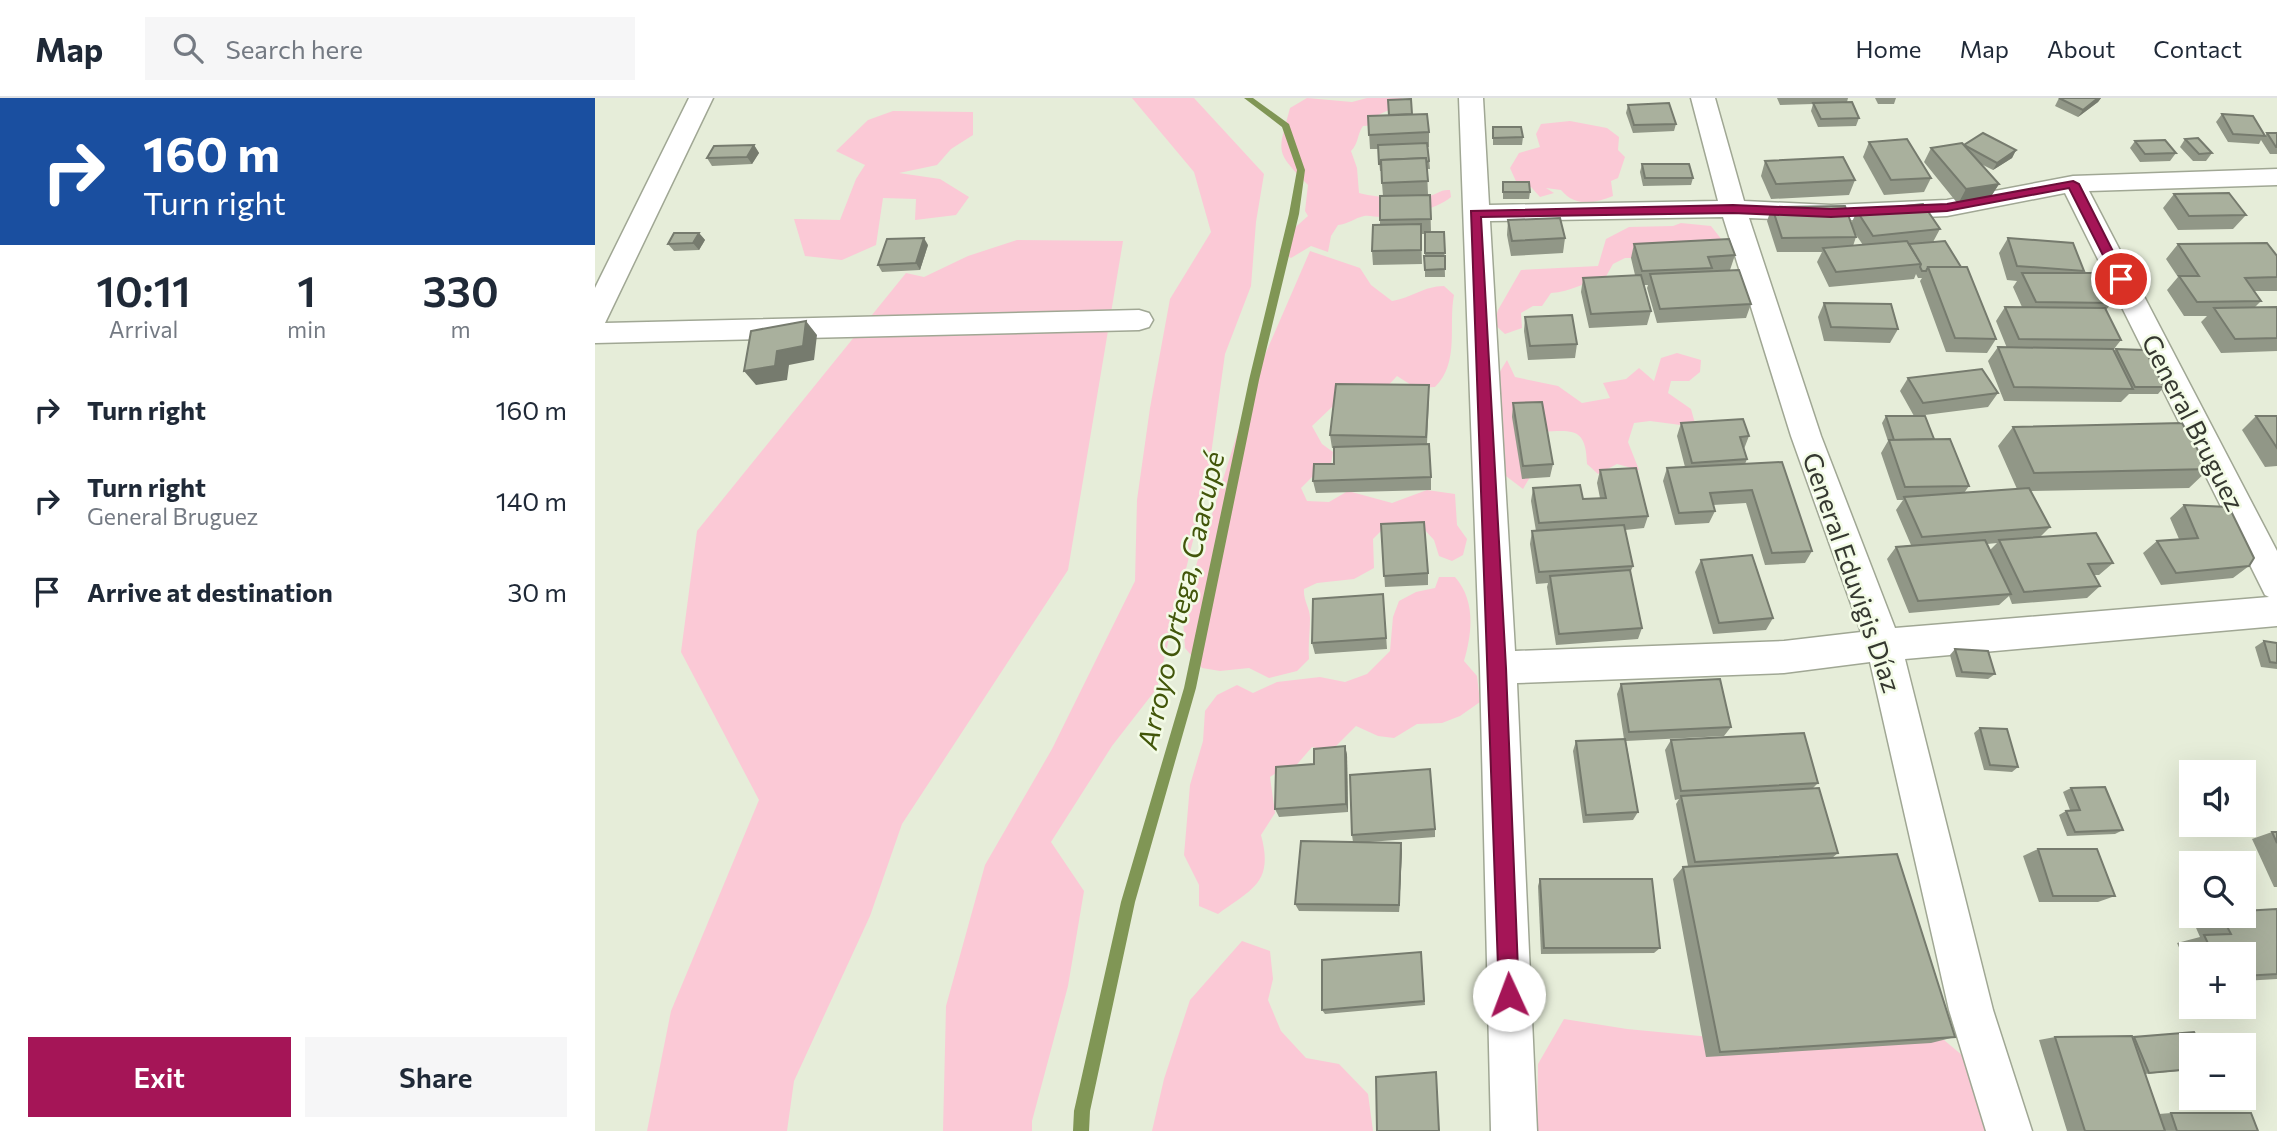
<!DOCTYPE html>
<html lang="en">
<head>
<meta charset="utf-8">
<style>
	:root { --surface:#fff; --page:#f6f6f7; --text:#1f2937; --muted:#747a83; --line:#e0e1e3; --accent:#a51557 }
	body { margin:0; font-family:Commissioner,sans-serif; background:var(--page); color:var(--text); height:100vh; display:flex; flex-direction:column; font-size:26px; white-space:nowrap }
	* { box-sizing:border-box; margin:0 }
	p { font-size:23px; color:var(--muted) }
	.icon { flex:none; width:38px; height:38px; fill:none; stroke:currentColor; stroke-width:2; stroke-linecap:round; stroke-linejoin:round }
	.map { position:relative; flex:1; overflow:hidden }
	.drawer { display:flex; flex-direction:column; background:var(--surface); width:595px }
	.drawer>* { flex:none }
	.banner { background:#1a4fa0; color:#fff; overflow:hidden }
	.fabs { position:absolute; left:1584px; top:662px; display:grid; gap:14px }
	.fabs a { display:grid; place-items:center; width:77px; height:77px; border-radius:0px; background:var(--surface); box-shadow:0 7px 28px #0002; font-size:35px }
	.pin { position:absolute; display:grid; place-items:center; width:60px; height:60px; color:#fff; margin:-30px; border:4px solid #fff; border-radius:50%; box-shadow:0 2px 7px #0007 }
	.me { position:absolute; width:77px; margin:-38px; rotate:358deg; stroke-linejoin:round; filter:drop-shadow(0 0 5px #0008) }
	.turn { display:flex; align-items:center; gap:24px; height:147px; padding:0 28px; font-size:32px }
	.turn .icon { width:91px; height:91px; stroke-width:2.5 }
	.turn b { display:block; font-size:49px; line-height:60px }
	.eta { display:flex; justify-content:space-evenly; align-items:center; height:119px; text-align:center }
	.eta b { font-size:42px; font-weight:600; line-height:49px }
	.action { display:flex; gap:14px; margin-top:auto; padding:14px 28px }
	.action a { flex:1; height:80px; border-radius:0px; background:var(--accent); color:#fff; font-size:28px; font-weight:600; line-height:80px; text-align:center }
	.action a+a { background:var(--page); color:var(--text) }
	ul { padding:0; list-style:none }
	li { display:flex; align-items:center; gap:21px; height:91px; padding:0 28px }
	li div { flex:1 }
	li b { display:block; font-size:26px }
	li em { font-style:normal }
	header { display:flex; align-items:center; gap:42px; box-sizing:border-box; height:98px; padding:0 35px; background:var(--surface); border-bottom:2px solid var(--line) }
	header strong { font-size:33px }
	nav { display:flex; gap:38px; margin-inline-start:auto; font-size:24px }
	.search { width:490px; height:63px; background:var(--page); display:flex; align-items:center; gap:18px; box-sizing:border-box; padding:0 24px; border-radius:0px; color:var(--muted); font-size:26px }
	main { display:flex; flex:1; min-height:0 }
	.map>svg:first-child { display:block }
	.green { fill:#fbc9d6 }
	.lines { fill:none; stroke-linecap:round; stroke-linejoin:round }
	.stream { fill:#809655; fill-rule:evenodd }
	.street-casing { stroke:#a0a794; stroke-width:3 }
	.street { fill:#fff; fill-rule:evenodd }
	.wall { fill:#919787; fill-rule:evenodd }
	.shaded-wall { fill:#767b6e }
	.building { fill:#a9b09d; stroke:#767b6e; stroke-width:2 }
	.route { fill:#a51557; stroke:#6b0e39; stroke-width:2 }
	.labels { text-anchor:middle; dominant-baseline:central; stroke-width:5; stroke-linejoin:round; paint-order:stroke }
	.street-label { font-size:26px; fill:#353830; stroke:#f3fbe6 }
	.water-label { font-size:28px; font-style:italic; fill:#42560a; stroke:#f3fbe6 }
</style>
</head>
<body>
<header>
<strong>Map</strong>
<div class="search"><svg class="icon" aria-label="search" viewBox="0 0 24 24"><circle cx="10" cy="10" r="6"/><path d="M15 15l6 6"/></svg>Search here</div>
<nav><a>Home</a><a>Map</a><a>About</a><a>Contact</a></nav>
</header>
<main>
<section class="drawer">
<div class="banner">
<div class="turn"><svg class="icon" aria-label="right" viewBox="0 0 24 24"><path d="M7 20v-9h11M14 6l5 5-5 5"/></svg><div><b>160 m</b>Turn right</div></div>
</div>
<div class="eta">
<div><b>10:11</b><p>Arrival</p></div>
<div><b>1</b><p>min</p></div>
<div><b>330</b><p>m</p></div>
</div>
<ul>
<li><svg class="icon" aria-label="right" viewBox="0 0 24 24"><path d="M7 20v-9h11M14 6l5 5-5 5"/></svg><div><b>Turn right</b></div><em>160 m</em></li>
<li><svg class="icon" aria-label="right" viewBox="0 0 24 24"><path d="M7 20v-9h11M14 6l5 5-5 5"/></svg><div><b>Turn right</b><p>General Bruguez</p></div><em>140 m</em></li>
<li><svg class="icon" aria-label="arrive" viewBox="0 0 24 24"><path d="M6 21V4h12l-3 4 3 4H6"/></svg><div><b>Arrive at destination</b></div><em>30 m</em></li>
</ul>
<div class="action"><a>Exit</a><a>Share</a></div>
</section>
<div class="map">
<svg width="1682" height="1033" viewBox="0 0 1682 1033">
	<rect width="100%" height="100%" fill="#e6edd9"/>
	<g class="green">
		<polygon points="537,0 599,0 669,76 661,124 656,188 630,256 612,385 562,590 517,648 456,744 489,793 473,888 437,1023 437,1033 348,1033 351,908 390,767 457,651 540,483 542,402 555,310 575,201 616,134 599,74"/>
		<path d="M712 0 757 4 772 0H807L805 7 783 17 782 27 768 28C762 36 764 45 756 53L762 70 764 95C780 100 816 101 833 98 842 97 845 91 855 92L856 99C840 113 807 117 786 119 780 119 774 117 769 118 760 120 753 126 743 127L736 138 733 154 716 148 696 160 684 153 694 135 713 118 710 113 713 87C679 52 683 56 695 10Z"/>
		<polygon points="298,13 378,14 378,37 356,51 342,67 304,75 345,81 374,99 361,117 320,122 321,101 288,100 281,147 247,162 210,158 199,121 245,122 261,81 270,67 241,53 273,22"/>
		<path d="M975 23 1012 30 1024 39 1023 52 1030 59 1023 80 1016 83 1018 98C999 106 980 109 966 92L951 90 959 95 945 99 936 89 924 90 915 70 924 55 945 49 941 36 946 26Z"/>
		<path d="M1086 125 1116 128 1127 142 1051 160H1030L1018 166 1009 182C990 183 976 194 956 195L947 208H938L926 215 927 230 910 236 899 226 903 212 926 172 1003 168 1011 141 1034 129 1078 128Z"/>
		<polygon points="422,142 528,143 473,472 307,726 275,818 199,983 192,1033 52,1033 76,913 164,702 86,554 102,433 311,175 329,179 373,158"/>
		<path d="M715 153 765 170 776 187 797 203C816 200 829 188 849 188L859 197C853 228 865 264 840 289L821 290 802 278 788 293 737 309 717 328 727 346 738 354 735 372 717 379 706 390 712 403 734 404 753 393 797 405 832 392 860 396 862 427 872 441 868 457 857 463 844 458 839 442 828 430 786 433 778 441 779 470 759 481 722 485 709 491C708 502 715 510 715 520 715 534 713 547 714 561L702 573 674 580 654 570 625 573 607 570 590 550 588 522 595 487 659 282Z"/>
		<path d="M1082 255 1106 262 1105 274 1094 283H1076L1073 295 1096 311 1101 329 1055 323 1039 325 1033 344 1044 372 1022 366 1003 376 992 366C991 330 979 332 947 334L938 374 928 391 907 375 898 285 912 262 920 279 963 288 987 305 1015 300 1008 285 1031 281 1044 270 1059 283 1066 260Z"/>
		<path d="M844 479H860C881 503 877 535 869 563L882 578 885 604 865 618 847 625 822 626 799 640 783 638 761 628 736 653 717 649 698 671 684 673 675 679 680 715 666 737C679 785 657 791 623 816L604 808V787L589 757 595 687 608 643 610 613 622 597 642 587 658 595 682 584 725 579 750 584 772 576 795 553 798 519 804 503 821 494 840 490Z"/>
		<polygon points="647,843 675,853 678,881 673,902 686,933 711,960 744,966 773,996 778,1033 557,1033 569,981 595,902"/>
		<polygon points="969,921 1032,931 1126,940 1349,942 1374,963 1419,1033 942,1033 943,966"/>
	</g>
	<g class="lines">
		<polygon class="stream" points="649,0 658,0 694,26 710,72 704,116 664,282 601,590 540,804 495,1013 494,1033 478,1033 479,1013 526,804 589,590 654,282 694,116 702,72 687,29"/>
		<defs>
			<g id="street">
				<polygon points="94,0 118,0 10,225 544,212 554,215 558,222 554,229 544,232 0,245 0,190"/>
				<path d="M864 0H888L894 107 1123 103 1096 0H1120L1149 103 1236 107 1352 102 1478 78 1682 71V87L1494 93 1682 453V528L1310 561 1398 912 1437 1033H1391L1354 912 1275 564 1189 575 922 585 942 1033H896L885 570ZM1470 95 1670 497 1674 499 1300 530 1226 338 1154 120 1236 123 1352 118ZM1128 119 1196 338 1266 534 1189 543 920 553 895 123Z"/>
			</g>
		</defs>
		<use href="#street" class="street-casing"/>
		<use href="#street" class="street"/>
	</g>
	<g class="wall">
		<polygon points="1182,0 1253,0 1252,4 1264,20 1261,28 1223,29 1216,13 1218,6 1185,7"/>
		<polygon points="1280,0 1301,0 1299,6 1283,6"/>
		<polygon points="1464,0 1506,0 1503,4 1483,19 1460,8"/>
		<polygon points="1033,7 1081,26 1079,33 1038,35 1031,15"/>
		<polygon points="817,16 834,34 834,49 833,49 835,71 832,71 833,97 835,97 836,134 849,134 850,179 830,179 830,136 826,136 827,166 778,167 777,153 785,127 785,98 788,98 786,73 785,73 783,51 775,51 773,18"/>
		<polygon points="1627,16 1670,38 1672,35 1682,35 1682,56 1675,56 1666,42 1664,46 1633,44 1621,24"/>
		<polygon points="898,29 928,39 927,47 898,47"/>
		<polygon points="1590,41 1617,55 1611,63 1598,63 1585,49"/>
		<polygon points="1540,43 1581,55 1575,63 1545,64 1535,50"/>
		<polygon points="1274,44 1336,80 1329,94 1289,97 1268,59"/>
		<polygon points="159,47 164,55 157,66 117,68 112,60"/>
		<polygon points="1369,47 1421,52 1417,60 1398,72 1386,66 1404,86 1395,100 1363,106 1329,64 1336,50"/>
		<polygon points="1170,63 1260,82 1254,97 1176,101 1166,78"/>
		<polygon points="1047,66 1098,80 1096,87 1048,88 1045,74"/>
		<polygon points="908,84 935,94 934,101 908,101"/>
		<polygon points="1579,96 1651,117 1638,131 1583,132 1568,110"/>
		<path d="M1177 109 1256 126 1262 113 1345 131 1338 144 1401 241 1392 255 1351 254 1325 183 1327 180H1323L1321 176 1319 181 1234 189 1222 164 1227 154H1182L1172 123ZM1259 134 1268 147 1258 148 1261 139Z"/>
		<polygon points="913,122 970,140 968,155 916,158 912,137"/>
		<polygon points="104,135 110,142 104,152 79,153 73,146"/>
		<polygon points="1413,140 1489,173 1487,175 1517,205 1511,212 1526,242 1519,251 1519,253 1521,251 1569,289 1563,296 1534,296 1526,304 1409,303 1393,263 1403,249 1412,250 1401,223 1410,209 1427,209 1418,189 1422,183 1412,182 1404,155"/>
		<polygon points="1039,146 1140,157 1135,172 1116,173 1156,206 1151,220 1062,225 1052,190 1053,187 1049,187 1056,213 1052,227 994,230 986,194 988,180 1040,177 1036,160"/>
		<polygon points="1583,146 1682,158 1682,193 1659,193 1666,203 1660,209 1682,209 1682,253 1626,255 1606,224 1612,218 1589,218 1572,192 1583,179 1571,161"/>
		<polygon points="333,147 325,172 287,174 283,167"/>
		<polygon points="1229,205 1303,231 1295,245 1229,243 1223,219"/>
		<polygon points="930,219 982,246 980,260 933,262 929,233"/>
		<path d="M1313 280 1403 295 1393 309 1322 318 1374 388 1369 395 1422 391 1403 348 1418 329 1614 371 1594 390 1435 393 1455 429 1445 439 1518 465 1504 477H1499L1505 488 1492 500 1417 506 1414 498 1404 507 1314 515 1292 461 1301 449 1316 447 1301 412 1308 402H1302L1286 355 1293 343 1287 325 1291 318H1319L1305 293ZM1402 445 1395 452 1392 446Z"/>
		<polygon points="834,301 832,346 836,379 836,392 721,395 718,383 739,366 739,350 737,350 735,337"/>
		<polygon points="918,305 958,366 955,379 927,381 917,319"/>
		<polygon points="1661,318 1682,318 1682,368 1670,369 1647,332"/>
		<polygon points="1086,325 1154,338 1149,351 1152,361 1150,366 1217,453 1210,465 1170,467 1151,405 1118,407 1120,413 1114,425 1080,427 1068,383 1072,370 1090,369 1082,338"/>
		<polygon points="1005,372 1053,418 1049,430 1030,432 1038,468 1035,475 1047,530 1043,541 961,547 952,489 953,485 941,486 935,446 937,433 941,433 936,403 938,390 988,401 1005,400 1002,385"/>
		<polygon points="1589,407 1654,468 1638,480 1566,487 1548,455 1562,443 1584,441 1575,420"/>
		<polygon points="786,426 833,475 833,487 790,489"/>
		<polygon points="1106,462 1178,520 1171,532 1118,536 1100,474"/>
		<polygon points="788,496 792,551 720,556 717,545"/>
		<polygon points="1669,543 1682,545 1682,571 1666,569 1660,549"/>
		<polygon points="1360,551 1400,576 1393,581 1361,579 1355,557"/>
		<polygon points="1026,586 1136,629 1129,638 1031,643 1043,714 1038,722 988,725 978,653 981,643 1029,641 1022,596"/>
		<polygon points="1385,630 1423,669 1417,674 1389,672 1379,635"/>
		<polygon points="1076,642 1223,685 1218,690 1243,755 1237,760 1360,939 1336,945 1111,959 1078,781 1088,769 1093,768 1081,706 1084,701 1080,702 1070,652"/>
		<polygon points="750,648 752,657 753,714 684,719 680,711 719,666"/>
		<polygon points="1476,690 1528,732 1520,736 1472,738 1464,717 1471,713 1475,712 1468,694"/>
		<polygon points="840,731 840,739 774,744 807,752 804,814 704,813 700,806 758,744 757,737"/>
		<polygon points="1677,734 1682,734 1682,789 1679,789 1657,741"/>
		<polygon points="1443,751 1520,798 1503,804 1444,804 1428,758"/>
		<polygon points="945,781 1065,850 1059,855 946,856 943,788"/>
		<polygon points="1682,811 1682,881 1648,883 1648,856 1596,856 1596,876 1582,845 1605,839 1598,823 1614,817 1648,817"/>
		<polygon points="826,854 830,907 730,916 727,912"/>
		<polygon points="1599,934 1596,972 1550,976 1564,1016 1576,1015 1663,1033 1472,1033 1444,942 1460,939 1537,940"/>
	</g>
	<g class="shaded-wall">
		<polygon points="1503,0 1506,0 1503,4 1483,19 1488,12"/>
		<polygon points="159,47 164,55 157,66 152,59"/>
		<polygon points="1421,52 1417,60 1398,72 1402,65"/>
		<polygon points="1404,86 1395,100 1363,106 1371,91"/>
		<polygon points="104,135 110,142 104,152 98,145"/>
		<polygon points="329,140 333,147 325,172 321,165"/>
		<polygon points="211,223 222,237 219,262 194,267 192,282 161,287 149,273 182,253"/>
		<polygon points="750,648 752,657 753,714 751,706"/>
		<polygon points="806,745 807,752 804,814 804,807"/>
	</g>
	<g class="building">
		<polygon points="1464,0 1503,0 1488,12"/>
		<polygon points="816,1 817,16 794,17 793,2"/>
		<polygon points="1257,4 1264,20 1226,21 1218,5"/>
		<polygon points="1074,5 1081,26 1039,27 1033,7"/>
		<polygon points="832,16 834,34 774,37 773,18"/>
		<polygon points="1627,16 1658,18 1670,38 1638,36"/>
		<polygon points="898,29 926,29 928,39 898,40"/>
		<polygon points="1388,35 1421,52 1402,65 1369,47"/>
		<polygon points="1672,35 1682,35 1682,49 1681,49"/>
		<polygon points="1603,40 1617,55 1604,56 1590,41"/>
		<polygon points="1312,41 1336,80 1296,82 1274,44"/>
		<polygon points="1570,42 1581,55 1550,56 1540,43"/>
		<polygon points="832,45 834,63 831,64 831,60 786,62 786,66 784,66 783,47"/>
		<polygon points="1367,45 1404,86 1371,91 1336,50"/>
		<polygon points="159,47 152,59 112,60 119,48"/>
		<polygon points="1248,59 1260,82 1181,86 1170,63"/>
		<polygon points="831,60 833,83 787,85 786,62"/>
		<polygon points="1047,66 1094,66 1098,80 1050,80"/>
		<polygon points="908,84 934,84 935,94 908,94"/>
		<polygon points="1634,95 1651,117 1594,118 1579,96"/>
		<polygon points="835,97 836,121 785,122 785,98"/>
		<polygon points="1328,106 1345,131 1278,138 1262,113"/>
		<polygon points="1250,108 1261,139 1187,140 1177,109"/>
		<polygon points="965,120 970,140 917,143 913,122"/>
		<polygon points="826,126 826,152 777,153 778,127"/>
		<polygon points="830,134 849,134 850,155 830,155"/>
		<polygon points="79,135 104,135 98,145 73,146"/>
		<polygon points="329,140 321,165 283,167 292,141"/>
		<polygon points="1413,140 1478,145 1489,173 1422,168"/>
		<polygon points="1134,141 1140,157 1113,159 1117,170 1047,173 1039,146"/>
		<polygon points="1312,143 1326,166 1241,174 1228,150"/>
		<polygon points="1350,143 1366,169 1333,169 1331,173 1327,173 1325,169 1326,166 1314,146"/>
		<polygon points="1672,145 1682,158 1682,179 1650,180 1666,203 1602,204 1584,178 1604,178 1583,146"/>
		<polygon points="829,158 850,158 850,171 830,172"/>
		<polygon points="1333,169 1372,169 1401,241 1360,240"/>
		<polygon points="1144,172 1156,206 1065,211 1055,176"/>
		<polygon points="1427,175 1502,175 1517,205 1441,204"/>
		<polygon points="1046,177 1056,213 996,216 988,180"/>
		<polygon points="1229,205 1296,206 1303,231 1236,229"/>
		<polygon points="1410,209 1510,210 1526,242 1424,241"/>
		<polygon points="1682,209 1682,240 1640,241 1619,210"/>
		<polygon points="977,217 982,246 935,248 930,219"/>
		<polygon points="211,223 208,248 182,253 180,268 149,273 156,233"/>
		<polygon points="1403,249 1518,251 1538,291 1419,289"/>
		<polygon points="1521,251 1550,252 1569,289 1540,289"/>
		<polygon points="1387,271 1403,295 1328,305 1313,280"/>
		<polygon points="741,286 834,287 831,339 735,337"/>
		<polygon points="947,304 958,366 928,368 918,305"/>
		<polygon points="1291,318 1330,318 1339,341 1299,342"/>
		<polygon points="1661,318 1682,318 1682,350"/>
		<polygon points="1148,321 1154,338 1145,339 1152,361 1097,365 1086,325"/>
		<polygon points="1587,325 1614,371 1439,375 1418,329"/>
		<polygon points="1355,341 1374,388 1310,389 1294,342"/>
		<polygon points="834,346 836,379 718,383 719,366 739,366 739,349"/>
		<polygon points="1187,364 1217,453 1177,455 1157,392 1115,395 1120,413 1084,415 1072,370"/>
		<polygon points="1041,370 1053,418 944,425 938,390 985,387 988,401 1011,400 1005,372"/>
		<polygon points="1434,390 1455,429 1327,439 1309,399"/>
		<polygon points="1589,407 1634,409 1659,460 1654,468 1581,475 1562,443 1603,440"/>
		<polygon points="829,424 833,475 789,478 786,426"/>
		<polygon points="1029,427 1038,468 944,474 937,433"/>
		<polygon points="1501,435 1518,465 1493,466 1505,488 1429,494 1404,442"/>
		<polygon points="1390,442 1416,496 1323,503 1301,449"/>
		<polygon points="1157,457 1178,520 1124,525 1106,462"/>
		<polygon points="1035,472 1047,530 964,536 955,478"/>
		<polygon points="788,496 791,540 717,545 718,501"/>
		<polygon points="1669,543 1682,545 1682,565 1675,564"/>
		<polygon points="1360,551 1393,553 1400,576 1367,574"/>
		<polygon points="1125,581 1136,629 1034,634 1026,586"/>
		<polygon points="1385,630 1412,631 1423,669 1395,667"/>
		<polygon points="1209,635 1223,685 1086,693 1076,642"/>
		<polygon points="1030,641 1043,714 991,717 981,643"/>
		<polygon points="750,648 751,706 680,711 681,669 719,666 719,651"/>
		<polygon points="835,671 840,731 757,737 755,677"/>
		<polygon points="1510,689 1528,732 1480,734 1471,713 1485,712 1476,690"/>
		<polygon points="1224,690 1243,755 1100,764 1086,698"/>
		<polygon points="1677,734 1682,734 1682,745"/>
		<polygon points="706,743 806,745 804,807 700,806"/>
		<polygon points="1443,751 1502,751 1520,798 1458,798"/>
		<polygon points="1302,756 1360,939 1125,954 1088,769"/>
		<polygon points="945,781 1057,781 1065,850 949,850"/>
		<polygon points="1682,811 1682,876 1648,878 1648,856 1618,856 1609,837 1636,836 1626,817 1648,817 1648,813"/>
		<polygon points="826,854 829,903 727,912 727,862"/>
		<polygon points="1599,934 1605,947 1596,947 1596,971 1554,975 1539,939"/>
		<polygon points="1537,938 1570,1033 1490,1033 1460,939"/>
		<polygon points="841,974 844,1033 782,1033 781,979"/>
		<polygon points="1576,1015 1656,1015 1663,1033 1582,1033"/>
	</g>
	<polygon class="route" points="1478,83 1484,86 1532,181 1530,184 1520,181 1474,90 1352,113 1236,119 1138,115 886,119 911,570 924,897 921,904 914,907 907,904 904,897 876,113 1138,107 1236,111 1352,106"/>
	<g class="labels">
		<g class="street-label">
			<text transform="translate(1599 324) rotate(63)">General Bruguez</text>
			<text transform="translate(1258 474) rotate(71)">General Eduvigis Díaz</text>
		</g>
		<g class="water-label">
			<text transform="translate(585 502) rotate(-77)">Arroyo Ortega, Caacupé</text>
		</g>
	</g>
</svg>
<div class="fabs">
<a><svg class="icon" aria-label="sound" viewBox="0 0 24 24"><path d="M4 9h4l5-4v14l-5-4H4zM17 9q2 3 0 6"/></svg></a>
<a><svg class="icon" aria-label="search" viewBox="0 0 24 24"><circle cx="10" cy="10" r="6"/><path d="M15 15l6 6"/></svg></a>
<a>+</a>
<a>−</a>
</div>
<div class="pin" style="left:1526px;top:181px;background:#d93025"><svg class="icon" aria-label="arrive" viewBox="0 0 24 24"><path d="M6 21V4h12l-3 4 3 4H6"/></svg></div>
<svg class="me" style="left:914px;top:897px" viewBox="-20 -20 40 40"><circle r="19" fill="#fff"/><path d="M0-13L10 11 0 6-10 11z" fill="#a51557"/></svg>
</div>
</main>
</body>
</html>
